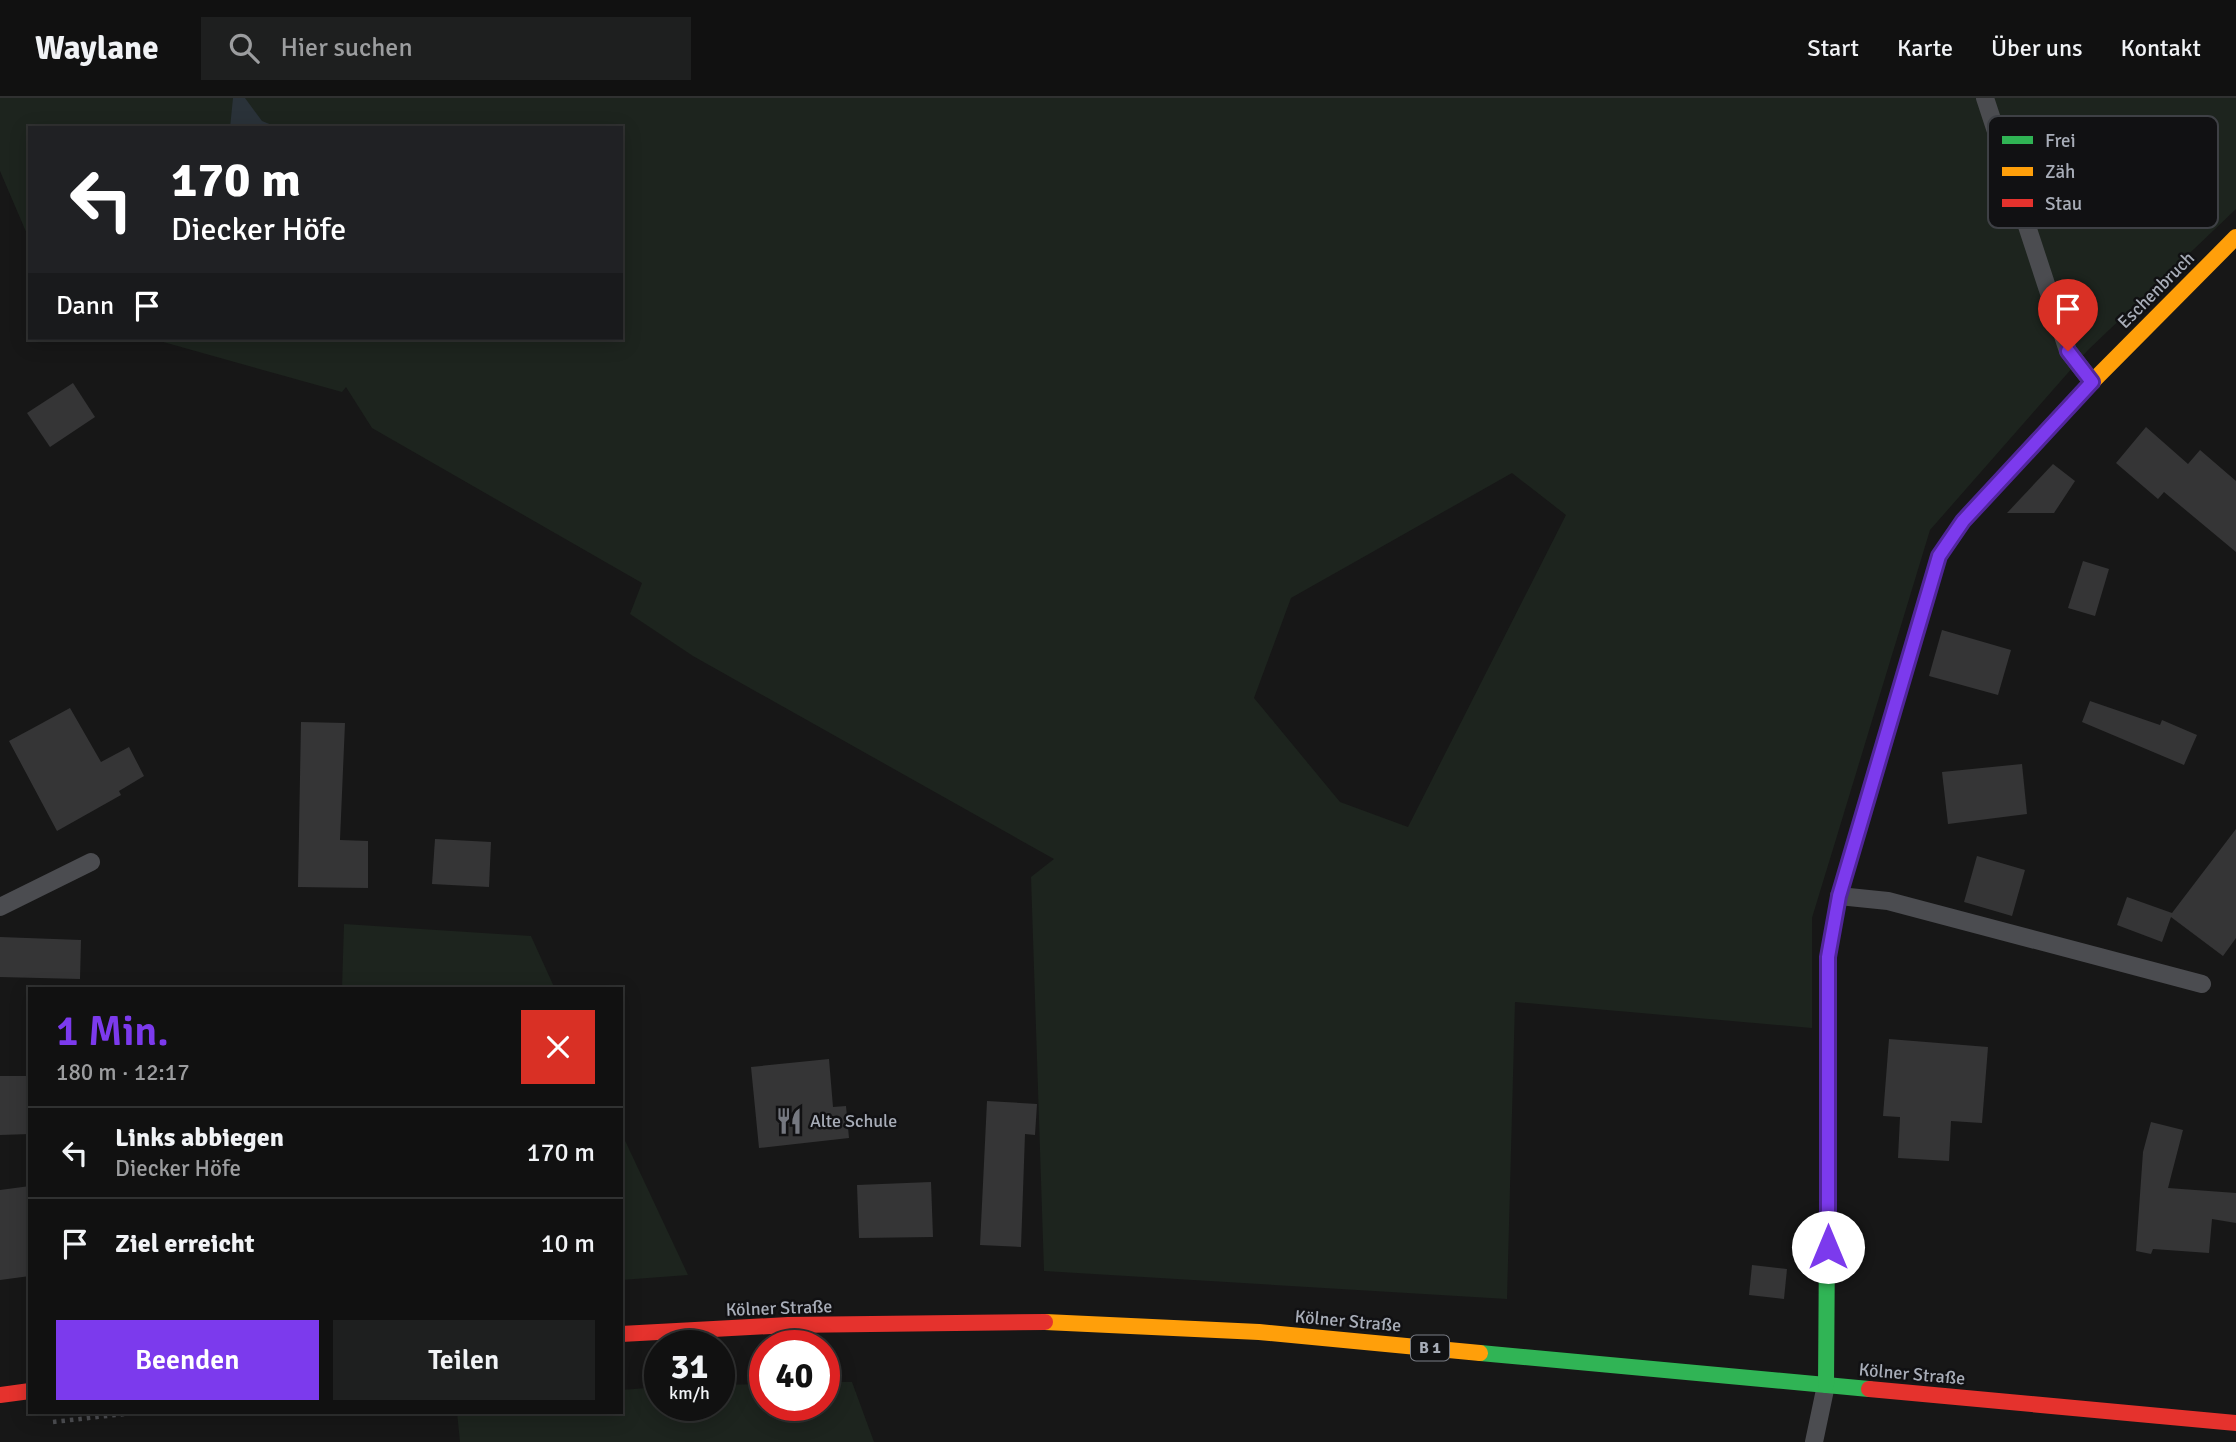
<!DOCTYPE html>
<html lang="de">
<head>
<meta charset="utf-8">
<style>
	:root { --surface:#111; --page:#1e1f1f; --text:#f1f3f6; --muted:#9c9d9f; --line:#303131; --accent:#7c3aed }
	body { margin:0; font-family:Signika,sans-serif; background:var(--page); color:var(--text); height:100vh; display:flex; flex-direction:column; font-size:26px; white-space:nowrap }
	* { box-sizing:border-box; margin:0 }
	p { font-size:23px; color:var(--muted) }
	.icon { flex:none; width:38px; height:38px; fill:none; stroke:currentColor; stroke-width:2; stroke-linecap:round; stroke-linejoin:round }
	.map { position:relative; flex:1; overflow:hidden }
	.details { position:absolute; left:28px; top:889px; width:595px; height:427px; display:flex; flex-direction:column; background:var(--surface); border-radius:0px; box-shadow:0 4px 18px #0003,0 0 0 2px var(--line) }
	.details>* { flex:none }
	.hud { position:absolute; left:28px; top:28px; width:595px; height:214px; border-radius:0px; box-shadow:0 4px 18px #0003,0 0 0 2px var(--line); background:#202124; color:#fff; overflow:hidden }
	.speed { position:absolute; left:644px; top:1232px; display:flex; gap:14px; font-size:35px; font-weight:700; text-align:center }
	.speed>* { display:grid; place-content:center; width:91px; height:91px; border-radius:50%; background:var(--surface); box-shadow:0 4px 18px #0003,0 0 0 2px var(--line); line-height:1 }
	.speed small { font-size:18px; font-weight:400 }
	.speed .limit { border:10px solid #d22; background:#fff; color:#111 }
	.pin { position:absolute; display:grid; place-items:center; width:60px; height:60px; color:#fff; margin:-72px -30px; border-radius:50% 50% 50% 0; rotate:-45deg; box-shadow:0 0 7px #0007 }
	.pin .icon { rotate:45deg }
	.me { position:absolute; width:77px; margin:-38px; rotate:0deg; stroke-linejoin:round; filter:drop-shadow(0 0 5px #0008) }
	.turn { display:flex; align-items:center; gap:24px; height:147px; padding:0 28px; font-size:32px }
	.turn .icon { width:91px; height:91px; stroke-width:2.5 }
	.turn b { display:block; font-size:49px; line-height:60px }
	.then { display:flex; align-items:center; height:66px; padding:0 28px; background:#0003; gap:14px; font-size:26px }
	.round { display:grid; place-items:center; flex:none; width:74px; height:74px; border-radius:0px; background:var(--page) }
	.headline { display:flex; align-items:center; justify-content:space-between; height:119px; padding:0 28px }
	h1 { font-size:42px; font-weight:600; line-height:52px; color:var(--accent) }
	.primary-button { display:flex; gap:14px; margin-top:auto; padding:14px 28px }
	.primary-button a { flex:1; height:80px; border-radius:0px; background:var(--accent); color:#fff; font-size:28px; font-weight:600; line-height:80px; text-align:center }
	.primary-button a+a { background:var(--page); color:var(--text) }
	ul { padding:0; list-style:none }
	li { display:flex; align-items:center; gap:21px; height:91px; padding:0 28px; border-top:2px solid var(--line) }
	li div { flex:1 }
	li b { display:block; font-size:26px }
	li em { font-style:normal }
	header { display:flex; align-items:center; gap:42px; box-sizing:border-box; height:98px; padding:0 35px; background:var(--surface); border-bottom:2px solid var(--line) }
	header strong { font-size:33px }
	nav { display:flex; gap:38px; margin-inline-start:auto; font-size:24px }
	.search { width:490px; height:63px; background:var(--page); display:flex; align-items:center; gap:18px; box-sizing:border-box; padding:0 24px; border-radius:0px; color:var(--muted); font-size:26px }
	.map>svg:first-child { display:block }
	.green { fill:#1d241e; fill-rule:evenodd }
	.water { fill:#2a3239 }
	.building { fill:#353536 }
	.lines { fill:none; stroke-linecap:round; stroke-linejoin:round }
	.path { stroke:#4d4e52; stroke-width:4.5; stroke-dasharray:3.5 5; stroke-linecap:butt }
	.lane { stroke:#4b4c50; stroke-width:18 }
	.fast { stroke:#30b455; stroke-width:16 }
	.slow { stroke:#ff9f0a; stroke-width:16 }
	.jam { stroke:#e5322d; stroke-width:16 }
	.route-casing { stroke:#51269a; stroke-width:18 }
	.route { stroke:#7c3aed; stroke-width:12 }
	.labels { text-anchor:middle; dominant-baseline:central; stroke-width:5; stroke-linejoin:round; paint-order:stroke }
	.shield { fill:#111113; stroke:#7b7e86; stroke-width:2 }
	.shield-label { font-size:16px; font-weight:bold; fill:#a8adb8 }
	.street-label { font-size:18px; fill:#a8adb8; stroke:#111113 }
	.poi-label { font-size:18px; fill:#a8adb8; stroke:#111113; text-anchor:start }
	.key { fill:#111113; stroke:#3e4045; stroke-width:2 }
	.key-label { font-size:19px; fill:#a8adb8 }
</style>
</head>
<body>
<header>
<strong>Waylane</strong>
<div class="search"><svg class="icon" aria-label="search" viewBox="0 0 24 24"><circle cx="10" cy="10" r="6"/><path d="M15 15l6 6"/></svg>Hier suchen</div>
<nav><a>Start</a><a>Karte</a><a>Über uns</a><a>Kontakt</a></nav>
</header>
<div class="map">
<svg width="2236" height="1344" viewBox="0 0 2236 1344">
	<rect width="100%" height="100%" fill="#171717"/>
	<g class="green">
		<path d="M0 0H2236V111L2088 252 1930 432 1812 820V930L1515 904 1507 1201 1044 1173 1031 779 1054 761 693 558 630 516 642 485 372 330 346 289 342 294 149 240H621V30H30V143L0 73ZM1512 375 1566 417 1408 729 1340 704 1254 600 1291 500Z"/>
		<polygon points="344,826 531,838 555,891 342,891"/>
		<polygon points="621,1034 688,1177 621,1182"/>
		<polygon points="824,1284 852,1284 874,1344 460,1344 457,1314 621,1314 621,1292 660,1289 660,1307 719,1307 719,1287 765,1286 765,1307 824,1307"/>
	</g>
	<polygon class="water" points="233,0 245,0 262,23 279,30 230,30"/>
	<g class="building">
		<polygon points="73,285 95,319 50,349 27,315"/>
		<polygon points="2146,329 2188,366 2200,352 2236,383 2236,454 2164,394 2158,401 2116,365"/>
		<polygon points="2053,366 2075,383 2054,415 2007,415"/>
		<polygon points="2083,463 2109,471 2095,518 2068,510"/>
		<polygon points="1942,532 2011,552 1998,597 1929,578"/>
		<polygon points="2090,603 2160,627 2162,622 2197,637 2184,667 2082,624"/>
		<polygon points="70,610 101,664 129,649 144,678 119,693 121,697 57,733 9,643"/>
		<polygon points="301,624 345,625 340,742 368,743 368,790 298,789"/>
		<polygon points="2022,666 2027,716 1948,726 1942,674"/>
		<polygon points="2236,731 2236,840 2223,858 2171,819 2162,844 2117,827 2127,799 2172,815"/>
		<polygon points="435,741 491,744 489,789 432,786"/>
		<polygon points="1977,758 2025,772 2012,818 1964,804"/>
		<polygon points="0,839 81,842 80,881 0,879"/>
		<polygon points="1889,941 1988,949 1982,1025 1951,1023 1949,1063 1898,1060 1900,1019 1883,1018"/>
		<polygon points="829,961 833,1009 846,1008 849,1040 759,1050 751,969"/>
		<polygon points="0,978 30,978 30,1036 0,1037"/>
		<polygon points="987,1003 1037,1006 1035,1037 1025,1036 1021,1149 980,1147"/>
		<polygon points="2151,1024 2183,1032 2168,1090 2236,1095 2236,1125 2212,1121 2209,1155 2153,1151 2151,1156 2136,1153 2143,1054"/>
		<polygon points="931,1084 933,1139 859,1140 857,1087"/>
		<polygon points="30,1088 30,1178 0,1182 0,1092"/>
		<polygon points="1752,1167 1787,1171 1784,1201 1749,1197"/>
	</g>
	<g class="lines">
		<polyline class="path" points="53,1324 142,1314"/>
		<g class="lane">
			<polyline points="1985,0 2068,253 2092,284"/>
			<polyline points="1839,798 1888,803 2202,886"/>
			<polyline points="0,809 91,764"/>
			<polyline points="1814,1344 1826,1287"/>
		</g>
		<g class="fast">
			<polyline points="1480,1255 1869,1291"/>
			<polyline points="1826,1287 1829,852"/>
		</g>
		<g class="slow">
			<polyline points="2011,371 2092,284 2236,139"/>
			<polyline points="1045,1224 1259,1234 1480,1255"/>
		</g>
		<g class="jam">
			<polyline points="1829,852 1839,798 1939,458 1963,423 2011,371"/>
			<polyline points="621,1236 788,1227 1045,1224"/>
			<polyline points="1869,1291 2236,1325"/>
			<polyline points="0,1297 30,1293"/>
		</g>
	</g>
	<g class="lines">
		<defs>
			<polyline id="route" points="1828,1149 1828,859 1839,798 1939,458 1963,423 2092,284 2068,253"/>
		</defs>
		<use href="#route" class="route-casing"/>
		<use href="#route" class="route"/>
	</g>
	<defs>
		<symbol id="restaurant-bare" viewBox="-9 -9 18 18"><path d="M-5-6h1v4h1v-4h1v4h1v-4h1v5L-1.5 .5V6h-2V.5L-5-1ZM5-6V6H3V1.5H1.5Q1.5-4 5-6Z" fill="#757880" stroke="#111113" stroke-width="2.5" paint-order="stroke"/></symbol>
	</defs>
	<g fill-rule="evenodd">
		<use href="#restaurant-bare" x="770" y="1004" width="38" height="38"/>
	</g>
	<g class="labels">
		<rect class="shield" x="1411" y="1237.5" width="38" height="25" rx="5"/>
		<g class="shield-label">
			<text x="1430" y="1250">B 1</text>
		</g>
		<g class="street-label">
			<text transform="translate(2156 192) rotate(-45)">Eschenbruch</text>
			<text transform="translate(779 1210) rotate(-2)">Kölner Straße</text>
			<text transform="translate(1348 1223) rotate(5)">Kölner Straße</text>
			<text transform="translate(1912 1276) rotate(5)">Kölner Straße</text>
		</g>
		<g class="poi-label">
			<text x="810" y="1023">Alte Schule</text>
		</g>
	</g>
	<rect x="1988" y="18" width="230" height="112" rx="10" class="key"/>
	<rect x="2002" y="38" width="31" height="8" fill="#30b455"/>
	<rect x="2002" y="69" width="31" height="9" fill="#ff9f0a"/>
	<rect x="2002" y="101" width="31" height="8" fill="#e5322d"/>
	<g class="key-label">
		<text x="2045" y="49">Frei</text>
		<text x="2045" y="80">Zäh</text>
		<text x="2045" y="112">Stau</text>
	</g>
</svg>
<div class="speed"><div>31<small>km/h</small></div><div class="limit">40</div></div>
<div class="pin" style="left:2068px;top:253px;background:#d93025"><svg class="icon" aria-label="arrive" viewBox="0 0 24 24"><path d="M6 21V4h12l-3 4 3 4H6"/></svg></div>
<svg class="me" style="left:1828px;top:1149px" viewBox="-20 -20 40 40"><circle r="19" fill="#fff"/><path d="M0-13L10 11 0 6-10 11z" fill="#7c3aed"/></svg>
<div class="hud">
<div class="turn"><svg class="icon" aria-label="left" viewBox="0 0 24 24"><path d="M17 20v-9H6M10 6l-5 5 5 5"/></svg><div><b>170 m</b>Diecker Höfe</div></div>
<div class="then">Dann<svg class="icon" aria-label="arrive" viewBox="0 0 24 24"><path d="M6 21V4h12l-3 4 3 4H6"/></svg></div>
</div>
<section class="details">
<div class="headline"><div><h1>1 Min.</h1><p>180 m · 12:17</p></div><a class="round" style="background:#d93025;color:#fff"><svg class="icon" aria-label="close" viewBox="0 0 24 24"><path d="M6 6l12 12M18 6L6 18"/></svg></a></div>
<ul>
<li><svg class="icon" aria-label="left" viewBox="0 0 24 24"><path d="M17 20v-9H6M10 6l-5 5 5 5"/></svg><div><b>Links abbiegen</b><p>Diecker Höfe</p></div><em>170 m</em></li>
<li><svg class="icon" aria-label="arrive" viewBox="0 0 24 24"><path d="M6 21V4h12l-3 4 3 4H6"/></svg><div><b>Ziel erreicht</b></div><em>10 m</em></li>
</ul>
<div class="primary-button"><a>Beenden</a><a>Teilen</a></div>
</section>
</div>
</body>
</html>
